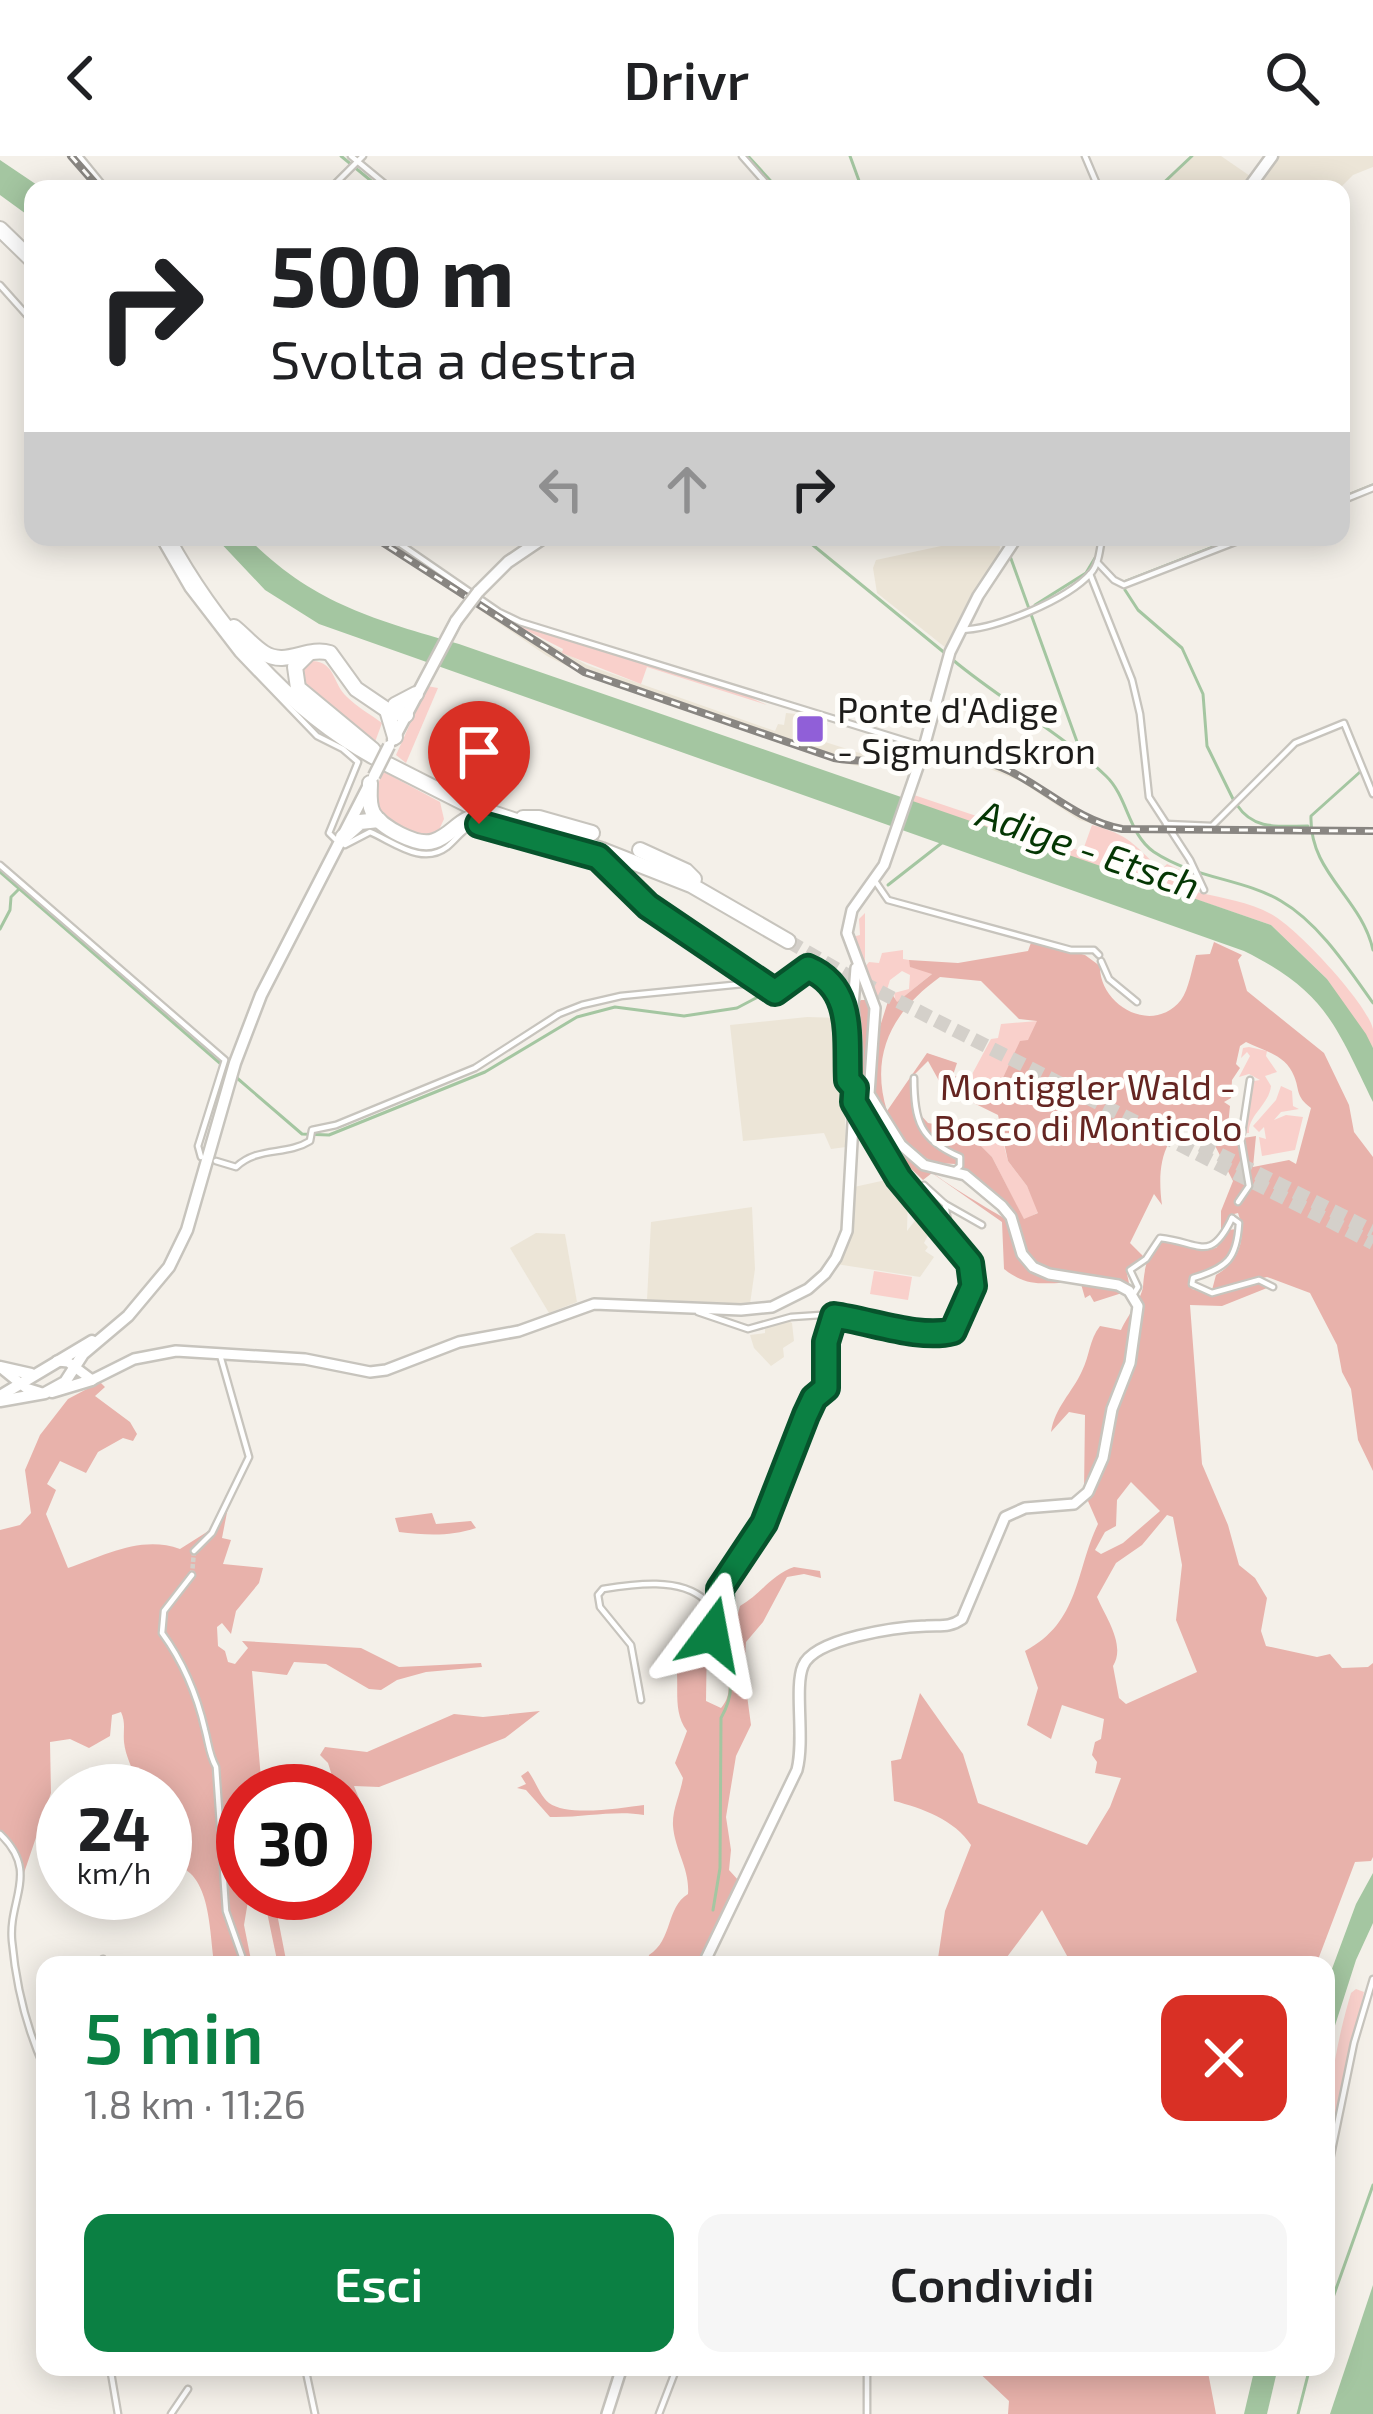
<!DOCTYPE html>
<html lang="it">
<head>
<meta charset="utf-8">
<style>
	:root { --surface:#fff; --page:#f6f6f6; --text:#202124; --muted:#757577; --accent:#0b8043 }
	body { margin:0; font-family:"Exo 2",sans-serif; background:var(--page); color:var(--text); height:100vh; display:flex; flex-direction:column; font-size:45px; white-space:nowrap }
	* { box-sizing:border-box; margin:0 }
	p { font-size:39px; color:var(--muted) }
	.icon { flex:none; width:66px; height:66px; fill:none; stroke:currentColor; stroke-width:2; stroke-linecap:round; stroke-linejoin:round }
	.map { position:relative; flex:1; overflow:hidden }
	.panel { position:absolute; left:36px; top:1800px; width:1299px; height:420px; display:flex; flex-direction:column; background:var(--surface); border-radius:24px; box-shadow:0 6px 30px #0003 }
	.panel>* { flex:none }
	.guide { position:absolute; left:24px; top:24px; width:1326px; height:366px; border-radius:24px; box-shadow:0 6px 30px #0003; background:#fff; color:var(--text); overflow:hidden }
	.speed { position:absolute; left:36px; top:1608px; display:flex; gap:24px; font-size:60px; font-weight:700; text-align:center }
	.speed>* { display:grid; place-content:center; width:156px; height:156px; border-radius:50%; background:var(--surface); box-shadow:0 6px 30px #0003; line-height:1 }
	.speed small { font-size:30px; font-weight:400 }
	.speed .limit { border:18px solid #d22; background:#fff; color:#111 }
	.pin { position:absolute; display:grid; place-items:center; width:102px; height:102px; color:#fff; margin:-123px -51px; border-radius:50% 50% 50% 0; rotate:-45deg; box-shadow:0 0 12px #0007 }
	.pin .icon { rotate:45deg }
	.me { position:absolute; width:132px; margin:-66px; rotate:13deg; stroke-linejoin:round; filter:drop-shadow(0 0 9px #0008) }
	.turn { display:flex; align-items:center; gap:42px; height:252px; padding:0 48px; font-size:54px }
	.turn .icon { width:156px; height:156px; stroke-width:2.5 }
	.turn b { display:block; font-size:84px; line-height:102px }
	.lanes { display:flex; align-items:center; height:114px; padding:0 48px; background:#0003; justify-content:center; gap:60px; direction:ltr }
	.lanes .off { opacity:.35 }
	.round { display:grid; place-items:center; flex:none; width:126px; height:126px; border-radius:24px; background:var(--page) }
	.summary { display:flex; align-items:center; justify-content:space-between; height:204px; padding:0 48px }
	h1 { font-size:72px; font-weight:600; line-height:90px; color:var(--accent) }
	.primary-button { display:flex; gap:24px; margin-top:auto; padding:24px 48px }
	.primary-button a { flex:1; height:138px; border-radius:24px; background:var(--accent); color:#fff; font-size:48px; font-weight:600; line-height:138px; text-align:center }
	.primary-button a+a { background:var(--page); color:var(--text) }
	header { display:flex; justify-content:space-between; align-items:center; height:156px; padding:0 48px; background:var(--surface); font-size:54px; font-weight:600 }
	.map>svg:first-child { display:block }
	.built { fill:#ece5d7 }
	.green { fill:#f9d0cb }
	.forest { fill:#e8b2ab; fill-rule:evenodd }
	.water { fill:#a4c6a1 }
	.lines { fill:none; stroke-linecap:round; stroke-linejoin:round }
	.stream { stroke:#a4c6a1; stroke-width:3 }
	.street-tunnel { stroke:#d4d0ca; stroke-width:4.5; stroke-dasharray:4.5 2; stroke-linecap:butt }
	.highway-tunnel { stroke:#d4d0ca; stroke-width:14; stroke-dasharray:14 7; stroke-linecap:butt }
	.street-casing { stroke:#c7c4bd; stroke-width:9 }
	.secondary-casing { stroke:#c7c4bd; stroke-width:14 }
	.primary-casing { stroke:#c7c4bd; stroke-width:15 }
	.highway-casing { stroke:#c7c4bd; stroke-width:18 }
	.street { stroke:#fff; stroke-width:4.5 }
	.secondary { stroke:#fff; stroke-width:9 }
	.primary { stroke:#fff; stroke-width:10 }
	.highway { stroke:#fff; stroke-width:14 }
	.rail-casing { stroke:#898682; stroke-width:8 }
	.rail { stroke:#fffefb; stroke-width:3; stroke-dasharray:9; stroke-linecap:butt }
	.primary-bridge-casing { stroke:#c7c4bd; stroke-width:15; stroke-linecap:butt }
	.primary-bridge { stroke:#fff; stroke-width:10 }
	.route-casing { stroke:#07532c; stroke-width:30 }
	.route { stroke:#0b8043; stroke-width:21 }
	.poi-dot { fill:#905fd8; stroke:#fffefb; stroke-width:4.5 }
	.labels { text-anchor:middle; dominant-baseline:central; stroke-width:10; stroke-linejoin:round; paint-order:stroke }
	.poi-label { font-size:36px; fill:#1d1c1a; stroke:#fffefb; text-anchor:start }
	.park-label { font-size:36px; fill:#652521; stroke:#fffefb }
	.water-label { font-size:39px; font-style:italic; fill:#043603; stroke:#fffefb }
</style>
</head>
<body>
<header><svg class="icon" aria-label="back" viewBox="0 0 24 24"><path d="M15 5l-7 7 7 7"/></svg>Drivr<svg class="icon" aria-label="search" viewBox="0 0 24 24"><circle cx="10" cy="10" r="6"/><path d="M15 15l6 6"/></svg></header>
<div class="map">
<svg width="1373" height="2258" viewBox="0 0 1373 2258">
	<rect width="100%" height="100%" fill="#f4f0e9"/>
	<g class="built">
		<polygon points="1194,0 1221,0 1250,20 1242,33 1176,33 1166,26"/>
		<polygon points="1278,0 1373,0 1373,11 1353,19 1339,33 1276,33 1262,22"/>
		<polygon points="959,381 996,381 1000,391 998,402 946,492 877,437 873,412 876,404 955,387"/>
		<polygon points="479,444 508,465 587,509 775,575 778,568 784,569 786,557 807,559 828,567 822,585 866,599 961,599 989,604 1017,615 1075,654 1103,666 1148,673 1373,671 1373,678 1114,674 1079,664 1020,625 980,609 947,606 863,611 829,604 585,519 547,500 474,450"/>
		<polygon points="807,861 842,862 846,991 831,993 824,977 743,985 730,869"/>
		<polygon points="895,1022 908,1039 907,1075 920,1058 934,1068 924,1087 928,1091 925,1095 934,1101 920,1121 836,1108 853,1074 854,1031"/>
		<polygon points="752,1051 755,1113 750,1148 647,1144 651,1066"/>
		<polygon points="536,1077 565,1078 577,1146 549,1157 510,1092"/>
		<polygon points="787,1164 792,1167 794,1185 783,1192 784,1201 771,1210 754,1192 750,1179 765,1177 765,1173"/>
	</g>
	<g class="green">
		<polygon points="508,465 736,535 767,549 647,511 641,528 562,497 563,493"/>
		<path d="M313 505C336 507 332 527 347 541 357 551 370 558 382 567L375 586 305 533 301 513Z"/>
		<polygon points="427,530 438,532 406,607 396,599"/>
		<polygon points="384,616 440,646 444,663 437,678 411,678 375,654 374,634"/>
		<path d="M914 639 1098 701 1083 694 1092 669C1130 679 1133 688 1161 714L1167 708 1199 723V729H1193L1197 736C1222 742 1249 746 1271 758 1296 771 1367 847 1373 873 1373 879 1373 886 1373 892L1327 823 1271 769 912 646Z"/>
		<polygon points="865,757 865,811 869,806 879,807 882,797 903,794 903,803 909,804 911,811 933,817 896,847 894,837 909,833 910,819 902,815 890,824 884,843 876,841 852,781 860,779 859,763"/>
		<polygon points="1038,865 1023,900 996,937 970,922 991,883 998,882 1001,868"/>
		<path d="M1249 891 1267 895 1266 900 1277 916 1265 920 1271 930C1269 949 1248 959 1249 977H1244L1254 925 1260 924 1249 918 1239 921 1250 900 1247 896 1241 902 1243 892Z"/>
		<polygon points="1281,930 1292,935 1293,950 1299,953 1281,956 1274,964 1286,959 1303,961 1295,994 1262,1000 1259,981 1266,983 1264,971 1259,976 1253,970 1276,944"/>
		<polygon points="999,971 1008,1005 1027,1030 1039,1056 1024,1064 992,1001 978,987"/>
		<polygon points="874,1115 912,1121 908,1144 870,1138"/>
		<path d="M1356 1833 1364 1836 1326 2008C1326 1949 1334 1894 1351 1837Z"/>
	</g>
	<g class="forest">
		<path d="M1032 784 1085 799 1100 810C1099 849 1152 880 1181 844 1189 833 1192 812 1196 799L1210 798 1214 786 1242 799 1238 804 1247 835 1324 897 1349 949 1354 976 1373 1001V1315L1358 1284 1351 1233 1342 1216 1337 1189 1310 1137 1267 1121 1212 1134 1216 1119C1239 1106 1247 1082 1238 1057L1230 1059 1221 1078V1055L1233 1025 1202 964C1161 973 1157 1013 1162 1049L1154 1038 1130 1087 1144 1101 1126 1113 1130 1132 1042 1113 1028 1102 999 1043 956 1008 934 1007 915 995 887 964 872 937 876 883 891 836 897 846 932 818 910 811 909 804 958 807 1028 795ZM940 821 981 825 1019 863 1037 865 1028 884 1020 885 996 937 953 919 957 907 927 897 887 955C869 897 894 854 940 821ZM1246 886C1264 895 1286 899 1294 920 1300 934 1295 940 1311 952L1296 1008 1289 1004 1253 1011 1256 980 1237 983 1236 979 1227 980 1230 950 1224 946 1231 942 1232 924 1240 912 1236 908 1240 890ZM928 905 943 932 998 959 1008 1005 1027 1030 1038 1057 1024 1063 992 1001 974 983 958 972 928 967 917 955 912 921Z"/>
		<path d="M861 844H867C878 863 865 901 865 926 866 986 964 1038 1011 1066 1013 1077 1014 1095 1020 1105 1033 1128 1097 1127 1122 1137L1094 1146 1090 1139 1085 1142 1081 1128C1048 1124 1032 1135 1004 1113L1002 1066 932 1017 923 1024 883 986 858 943 857 848Z"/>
		<path d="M1236 1073C1234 1100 1222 1114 1194 1118L1189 1127 1192 1133 1212 1138 1260 1127 1267 1132 1222 1150 1190 1149 1202 1308 1228 1369 1239 1409 1255 1422 1267 1442 1261 1475 1266 1490 1317 1501 1330 1498 1342 1512 1368 1511 1373 1507V1701L1371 1705 1355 1706 1316 1809H1072L1042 1754 1001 1809H937L945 1755 971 1689C955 1664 922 1652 894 1645L891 1605 901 1603 920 1537 963 1598 978 1647 1087 1689 1110 1651 1121 1622 1095 1617 1097 1606 1092 1599 1095 1586 1101 1583 1104 1563 1062 1549 1051 1583 1027 1569 1038 1532 1025 1495C1080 1466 1075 1416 1098 1368L1084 1336 1085 1259 1069 1256 1051 1276C1055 1251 1072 1237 1082 1215 1090 1199 1089 1184 1100 1170L1121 1174C1126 1162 1141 1144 1143 1131 1144 1117 1147 1085 1168 1086 1185 1086 1198 1094 1216 1092L1229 1074ZM1131 1326 1160 1355 1123 1387 1101 1398 1095 1394 1105 1376 1116 1370 1117 1344ZM1167 1359 1173 1361 1182 1409 1176 1464 1197 1516 1126 1548 1119 1542 1113 1510C1126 1489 1106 1462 1097 1441L1116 1407 1142 1389Z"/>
		<path d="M100 1226 105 1231 95 1240 130 1266 137 1278 133 1285 123 1282 98 1296 86 1317 60 1305 47 1328 56 1334 46 1358 68 1412C105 1399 142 1379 180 1393L210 1374 226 1339 230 1341 222 1382 231 1384 223 1408 263 1412 259 1427 236 1455 231 1478 222 1467 217 1471 218 1490 225 1495 228 1506 235 1508 248 1492 242 1485 361 1492 399 1511 481 1507 482 1511 426 1516 397 1524 381 1534 369 1533 326 1508 294 1506 287 1519 252 1515 262 1635H243V1737H273L287 1809H278L263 1737 248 1745 244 1769 252 1809 214 1805C209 1773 211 1706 165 1709V1635H135C136 1613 126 1605 124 1586 123 1574 126 1567 121 1556L112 1559 110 1580 89 1592 70 1583 50 1586 51 1637 24 1717 13 1689 0 1677V1374L20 1369 31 1357 25 1314 40 1279 68 1243Z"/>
		<path d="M432 1357 436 1368 471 1365 476 1372C449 1381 425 1379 399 1376L395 1362Z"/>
		<path d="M794 1411 820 1415 821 1422 804 1418 787 1421 763 1466 746 1486 744 1517 751 1569 736 1600 726 1661 731 1694 729 1714 739 1725 709 1794 699 1809H647L649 1799C673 1784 666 1751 688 1738 690 1713 675 1695 673 1670 672 1654 680 1639 683 1622L675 1607 687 1575C671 1553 681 1528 675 1502L694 1483 700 1464 707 1478 706 1545 721 1552C735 1535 726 1521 723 1504 720 1490 722 1475 722 1461L736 1465 740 1450C760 1439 772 1418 794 1411Z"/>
		<polygon points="540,1555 505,1582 379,1631 354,1630 365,1657 334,1626 328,1607 320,1599 325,1591 367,1596 454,1558 483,1561"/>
		<path d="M528 1615C535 1624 540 1640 549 1647 568 1661 621 1652 644 1649V1659C614 1654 582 1662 550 1661L526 1634 517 1632 526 1628 521 1620Z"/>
		<polygon points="973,2211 1207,2211 1216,2258 1008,2258 1009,2245"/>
	</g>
	<g class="water">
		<polygon points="0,4 43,33 33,33 33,63 0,39"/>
		<path d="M215 381H247C312 447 373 463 459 488L1271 769 1327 823 1366 878 1373 892V946C1335 868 1325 835 1244 795L319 468 265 434Z"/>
		<polygon points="1373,1717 1373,1767 1356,1804 1331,1882 1326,1943 1326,1829 1356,1748"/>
		<polygon points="1373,2129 1373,2258 1330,2258"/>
		<polygon points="1255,2211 1278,2211 1267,2258 1244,2258"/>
	</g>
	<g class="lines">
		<g class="stream">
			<polyline points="341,0 381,33"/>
			<polyline points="748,0 778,33"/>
			<polyline points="850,0 862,33"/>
			<polyline points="1157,33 1192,0"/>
			<polyline points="1341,342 1373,329"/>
			<polyline points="803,381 946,498"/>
			<polyline points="1010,400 1080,594"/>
			<polyline points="1124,426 1239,381"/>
			<polyline points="1125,434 1138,454 1182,492 1203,538 1207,590 1234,645"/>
			<polyline points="1035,449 1086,417 1095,402"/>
			<path d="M953 504C1002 545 1060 576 1106 620 1128 641 1128 678 1154 696 1195 723 1242 722 1281 745 1319 767 1348 812 1373 847"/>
			<path d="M1360 616 1311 660C1309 717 1361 741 1373 794"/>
			<path d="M1237 649C1254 675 1280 670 1308 670"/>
			<polyline points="0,716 230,916"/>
			<polyline points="888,729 943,686"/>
			<polyline points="0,773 10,754 11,741 19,733"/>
			<polyline points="237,922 302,978 329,979 485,916 577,861 615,851 684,860 737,852 756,842 800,805"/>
			<path d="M713 1754 720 1712 721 1562C746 1518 714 1500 717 1456"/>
			<polyline points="1326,2161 1373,2029"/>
			<polyline points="1298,2258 1310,2211"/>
		</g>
		<polyline class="street-tunnel" points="192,1419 194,1395"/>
		<g class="highway-tunnel">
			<polyline points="788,785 845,818 1373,1087"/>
			<polyline points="1201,989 1373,1075"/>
		</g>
		<defs>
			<g id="street">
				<polyline points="79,0 106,33"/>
				<polyline points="351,0 391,33"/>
				<polyline points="742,0 771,33"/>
				<polyline points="1085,0 1099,33"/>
				<polyline points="330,33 363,0"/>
				<polyline points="0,129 33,166"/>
				<polyline points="1341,345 1373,332"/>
				<polyline points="158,381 188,433 238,498 317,580 343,593 358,606 329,677 335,683"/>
				<polyline points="390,381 499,456 520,466 922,590"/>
				<polyline points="1097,406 1114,424 1124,429 1248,381"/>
				<polyline points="1090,418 1132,524 1140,558 1149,641 1190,704 1204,734"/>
				<path d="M961 474C996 473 1067 444 1091 417 1099 408 1100 393 1102 381"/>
				<polyline points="1166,668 1212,670 1295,587 1344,567 1373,638"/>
				<path d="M345 689 370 676C394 686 422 710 447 691 459 681 463 671 479 668L598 701 648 750 775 836"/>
				<polyline points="0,709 225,904 198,990 201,1001"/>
				<polyline points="875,725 888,744 1071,794 1094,794 1099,799"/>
				<polyline points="1101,805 1109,823 1137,846"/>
				<polyline points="767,842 803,813 814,814 836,829 848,888 847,924 855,932"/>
				<path d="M914 922C914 965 920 984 960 1001V1010L955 1014"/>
				<polyline points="1242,977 1250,924"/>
				<path d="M216 1005 236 1011C258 990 286 1000 310 985L312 974 336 969 475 912 559 858 582 849 621 840 763 826"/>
				<polyline points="924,1029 945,1048 951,1082"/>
				<polyline points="1238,1046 1249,1030 1241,983"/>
				<polyline points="945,1048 982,1069"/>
				<path d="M1232 1062 1239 1067C1237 1103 1227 1112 1193 1122L1192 1128 1212 1137 1259 1124 1273 1131"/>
				<path d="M1133 1139 1138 1131 1130 1114 1146 1103 1160 1082C1200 1086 1210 1108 1232 1062"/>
				<polyline points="698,1156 748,1173 791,1161 821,1159 881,1167 917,1178 940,1178 957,1171 973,1130 970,1107 899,1022 857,946"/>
				<polyline points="194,1395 212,1377 249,1301 220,1199"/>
				<path d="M192 1419 164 1455 162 1477C184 1507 197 1539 205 1574 209 1589 209 1598 216 1611L226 1755 245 1809"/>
				<path d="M641 1544 631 1489 600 1451 598 1439 603 1433C634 1428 680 1421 705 1444L712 1478 719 1477 720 1433 764 1367 806 1259 814 1242 826 1232V1185L834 1161"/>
				<path d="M0 1678C40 1716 8 1743 12 1785 16 1829 26 1872 45 1913"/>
				<polyline points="102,1809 103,1803"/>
				<polyline points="1326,2023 1354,1887 1373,1823"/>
				<polyline points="110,2211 118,2258"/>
				<polyline points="305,2211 315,2258"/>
				<polyline points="867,2211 867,2258"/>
				<polyline points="171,2258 188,2233"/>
				<polyline points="659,2258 677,2211"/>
			</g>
			<g id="secondary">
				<polyline points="57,1205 68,1206 92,1224 134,1203 176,1195 305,1203 370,1216 386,1214 459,1186 519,1175 594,1148 741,1154 772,1151 808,1133 825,1118 836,1102 847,1075 857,896 853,850 856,812"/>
				<polyline points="0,1211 26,1232 39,1236"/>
				<path d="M703 1809 797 1614C805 1583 794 1531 803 1510 814 1482 898 1471 926 1470 941 1469 949 1472 962 1463L1005 1361 1025 1352 1074 1348 1088 1336 1103 1302 1112 1253 1130 1207 1138 1150 1129 1135 1118 1129 1049 1118 1033 1111 1022 1098 1011 1061 1002 1050 965 1019 924 1009 901 989 869 938 875 852 847 777 852 754 884 709 921 602 950 496 978 440 1017 381"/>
				<polyline points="607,2258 622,2211"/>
			</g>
			<g id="primary">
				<polyline points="1248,33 1272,0"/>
				<polyline points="478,436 508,406 545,381"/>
				<polyline points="393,584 456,465"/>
				<polyline points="0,1211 31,1218"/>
				<polyline points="52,1236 92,1224"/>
				<polyline points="0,1240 92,1185"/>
				<polyline points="0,1245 45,1237 65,1226 83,1198 128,1160 169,1111 187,1074 235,907 261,839 368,631"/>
			</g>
			<g id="highway">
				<polyline points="0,73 33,105"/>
				<path d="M167 381C215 469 286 552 374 601"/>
				<path d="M234 471C244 479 253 490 264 497 286 511 307 490 330 497L356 533 387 554 406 559"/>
				<polyline points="308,498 295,511 298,532 373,594"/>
				<polyline points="395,549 416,538"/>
				<polyline points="387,554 395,581"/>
				<polyline points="389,609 466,648 602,694 691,729 788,785"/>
				<path d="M370 627C370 637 368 647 373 657 381 671 417 691 434 685 455 678 460 658 486 660"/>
				<polyline points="523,662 539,662 592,677"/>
				<polyline points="343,681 360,666 379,664"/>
				<polyline points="640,694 686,715 694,723"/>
			</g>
		</defs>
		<use href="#street" class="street-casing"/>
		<use href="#secondary" class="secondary-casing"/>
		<use href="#primary" class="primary-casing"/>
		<use href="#highway" class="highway-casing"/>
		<use href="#street" class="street"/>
		<use href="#secondary" class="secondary"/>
		<use href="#primary" class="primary"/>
		<use href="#highway" class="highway"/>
		<defs>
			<g id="rail">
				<polyline points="71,0 100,33"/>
				<path d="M374 381 584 516 834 602C884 611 936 593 986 606 1036 620 1069 663 1122 673L1373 675"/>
			</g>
		</defs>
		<use href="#rail" class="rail-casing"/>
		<use href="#rail" class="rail"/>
		<defs>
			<g id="primary-bridge">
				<polyline points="456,465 478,436"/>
				<polyline points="374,620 389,590"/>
			</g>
		</defs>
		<use href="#primary-bridge" class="primary-bridge-casing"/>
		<use href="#primary-bridge" class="primary-bridge"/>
	</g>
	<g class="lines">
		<defs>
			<path id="route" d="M479 668 598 701 648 750 775 836 808 812C855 832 846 881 848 924L855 932 854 946 899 1022 970 1107 973 1130 953 1175C920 1184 871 1165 834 1160L826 1186V1232L814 1242 806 1259 764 1367 720 1433 721 1474 712 1478"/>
		</defs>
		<use href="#route" class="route-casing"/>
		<use href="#route" class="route"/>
	</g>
	<rect class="poi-dot" x="795" y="558" width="30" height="30" rx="6"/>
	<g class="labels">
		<g class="poi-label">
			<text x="837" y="552">Ponte d'Adige<tspan x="837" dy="41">- Sigmundskron</tspan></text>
		</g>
		<g class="park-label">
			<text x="1088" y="929">Montiggler Wald -<tspan x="1088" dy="41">Bosco di Monticolo</tspan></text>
		</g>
		<g class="water-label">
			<text transform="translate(1089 692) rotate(19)">Adige - Etsch</text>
		</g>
	</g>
</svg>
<div class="speed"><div>24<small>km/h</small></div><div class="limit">30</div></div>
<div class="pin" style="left:479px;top:668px;background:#d93025"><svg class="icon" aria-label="arrive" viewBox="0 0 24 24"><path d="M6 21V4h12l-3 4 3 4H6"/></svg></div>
<svg class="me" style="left:712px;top:1478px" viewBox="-20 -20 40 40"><path d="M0-17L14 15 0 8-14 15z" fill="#0b8043" stroke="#fff" stroke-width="4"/></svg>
<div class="guide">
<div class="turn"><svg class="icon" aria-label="right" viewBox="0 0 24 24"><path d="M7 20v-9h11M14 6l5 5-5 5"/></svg><div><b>500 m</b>Svolta a destra</div></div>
<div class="lanes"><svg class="icon off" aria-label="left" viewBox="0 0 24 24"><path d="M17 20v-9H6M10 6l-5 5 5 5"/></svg><svg class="icon off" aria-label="ahead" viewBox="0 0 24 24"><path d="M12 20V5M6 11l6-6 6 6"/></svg><svg class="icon" aria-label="right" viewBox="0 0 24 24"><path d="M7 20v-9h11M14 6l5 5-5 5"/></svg></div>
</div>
<section class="panel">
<div class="summary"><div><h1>5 min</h1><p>1.8 km · 11:26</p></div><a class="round" style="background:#d93025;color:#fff"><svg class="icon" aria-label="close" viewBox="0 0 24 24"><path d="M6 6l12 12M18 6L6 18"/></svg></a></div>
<div class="primary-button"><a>Esci</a><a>Condividi</a></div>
</section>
</div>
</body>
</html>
